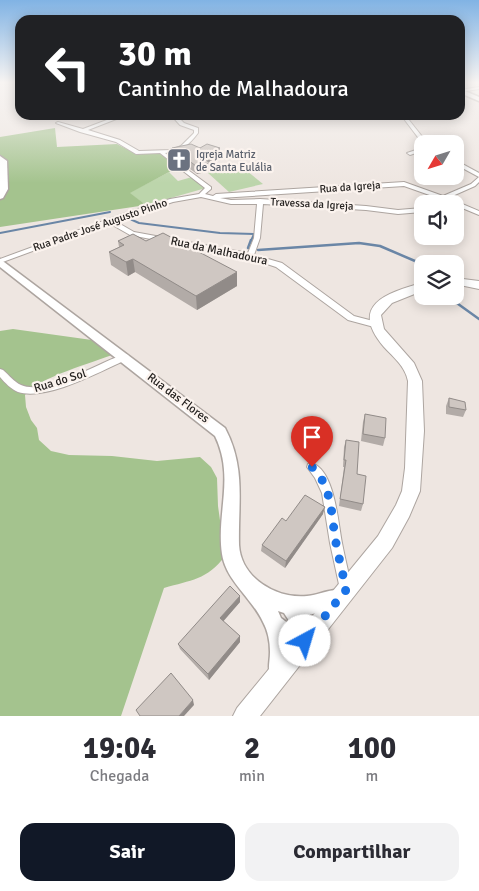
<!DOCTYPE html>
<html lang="pt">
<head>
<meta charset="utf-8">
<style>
	:root { --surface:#fff; --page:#f2f2f3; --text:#2b2b33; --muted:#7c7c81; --accent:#111827 }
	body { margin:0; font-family:Signika,sans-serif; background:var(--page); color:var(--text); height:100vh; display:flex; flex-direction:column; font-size:19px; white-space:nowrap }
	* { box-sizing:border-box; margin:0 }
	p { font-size:16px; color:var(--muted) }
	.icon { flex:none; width:28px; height:28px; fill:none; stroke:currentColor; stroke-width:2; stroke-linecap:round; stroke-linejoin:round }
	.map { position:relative; height:716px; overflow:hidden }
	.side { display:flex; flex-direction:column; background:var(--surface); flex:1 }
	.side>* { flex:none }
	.banner { position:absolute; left:15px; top:15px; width:450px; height:105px; border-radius:15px; box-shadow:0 2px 12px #0003; background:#202124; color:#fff; overflow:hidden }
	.needle { width:32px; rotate:231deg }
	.controls { position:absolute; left:414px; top:135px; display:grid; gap:10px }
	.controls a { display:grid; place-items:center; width:50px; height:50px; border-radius:10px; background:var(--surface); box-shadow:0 2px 12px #0003; font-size:25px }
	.pin { position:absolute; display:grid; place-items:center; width:42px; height:42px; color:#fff; margin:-51px -21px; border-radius:50% 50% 50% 0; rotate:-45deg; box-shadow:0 0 5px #0007 }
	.pin .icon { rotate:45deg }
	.me { position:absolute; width:55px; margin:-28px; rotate:39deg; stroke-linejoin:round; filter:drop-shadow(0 0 4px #0008) }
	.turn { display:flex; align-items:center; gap:18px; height:105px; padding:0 20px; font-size:22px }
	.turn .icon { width:65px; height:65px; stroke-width:2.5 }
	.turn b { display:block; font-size:35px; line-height:42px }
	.eta { display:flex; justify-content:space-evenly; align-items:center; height:85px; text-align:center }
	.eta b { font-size:30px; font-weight:800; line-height:35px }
	.action { display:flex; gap:10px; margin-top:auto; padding:10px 20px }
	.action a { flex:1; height:58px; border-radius:15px; background:var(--accent); color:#fff; font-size:20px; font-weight:800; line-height:58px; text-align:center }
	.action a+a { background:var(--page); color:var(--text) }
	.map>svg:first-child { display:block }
	.green { fill:#bcd5ab }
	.forest { fill:#a4c38e }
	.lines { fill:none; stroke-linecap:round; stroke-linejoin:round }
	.stream-far1 { stroke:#6a86a6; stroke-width:2 }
	.stream { stroke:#6a86a6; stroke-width:2.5 }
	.street-casing { stroke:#ada5a0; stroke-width:2 }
	.secondary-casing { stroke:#ada5a0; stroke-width:3 }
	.primary-casing { stroke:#ada5a0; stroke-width:2 }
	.street { fill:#fff; fill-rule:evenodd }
	.secondary { fill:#fff; fill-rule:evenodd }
	.primary { fill:#fff; fill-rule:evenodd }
	.wall { fill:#b2aba7 }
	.shaded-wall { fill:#918b88 }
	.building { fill:#cfc7c2; stroke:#918b88 }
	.route { stroke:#1a73e8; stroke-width:9; stroke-dasharray:0 16.2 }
	.labels { text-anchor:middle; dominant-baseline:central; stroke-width:4.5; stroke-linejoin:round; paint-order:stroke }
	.far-worship-label { font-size:11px; fill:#5b616d; stroke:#fbf3ee; text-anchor:start }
	.far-street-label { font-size:11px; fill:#252220; stroke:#fbf3ee }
	.street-label { font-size:12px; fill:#252220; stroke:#fbf3ee }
</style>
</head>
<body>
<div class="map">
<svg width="479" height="716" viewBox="0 0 479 716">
	<rect width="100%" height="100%" fill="#eee6e1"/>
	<g class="green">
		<polygon points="241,166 263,184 229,192 208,173"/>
		<polygon points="169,172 178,181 192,177 206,188 146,205 129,193"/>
	</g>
	<g class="forest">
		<polygon points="55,128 57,147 117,144 136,154 161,154 180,168 169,172 130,193 146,205 0,227 0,137"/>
		<path d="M13 329 99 341 115 354C94 362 37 378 25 395L26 407 31 420 37 428 39 440 51 451 69 455 112 456 157 461 200 457 211 467 217 478 218 506 225 556C207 580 191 580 164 588L121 716H0V331Z"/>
	</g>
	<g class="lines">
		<g class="stream-far1">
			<polyline points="130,219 139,223 220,233 254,234 251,241"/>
			<polyline points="0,233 110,212"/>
		</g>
		<g class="stream">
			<polyline points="248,248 251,240"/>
			<polyline points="258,250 359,243 380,246 422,264"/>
			<polyline points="447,296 479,319"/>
		</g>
		<defs>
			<g id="street">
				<polygon points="479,87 479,89 460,92 460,90"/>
				<path d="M120 115 124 116 88 130 120 140 139 151 172 150 181 146 194 133V130L180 125 171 115H176L184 123 198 128V133C189 145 181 152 165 153L211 187V189L205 194 213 196 216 194 404 182 443 196 471 184 479 177V182L475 186 448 198 479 211V215L455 205V204L404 186 220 198 231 200 260 199 366 206 398 210 422 208V212L398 214 366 210 263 204 260 238 254 255 282 263 354 316 377 322 378 324 377 326 374 327 348 320 276 267 249 258 130 235 109 223 0 263V259L128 212 170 199 199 194 205 188 160 153 136 154 116 142 80 132 56 123 58 122 83 129ZM201 197 231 204H257L254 238 248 253 134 232 115 221 173 202Z"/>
				<polygon points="401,115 405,115 428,144 423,144"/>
				<polygon points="422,148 422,151 410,155 407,153"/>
				<polygon points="455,160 479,173 479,177 455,164"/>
				<path d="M125 354 128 355 129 357 128 359C101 371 47 401 18 392 11 389 5 383 0 377V369L3 370C9 375 14 382 21 385 46 396 100 362 125 354Z"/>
				<path d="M312 463C335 471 338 523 342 543 345 559 349 574 352 589L351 594 346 595 341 594 340 589 330 543 322 493 315 478 307 467 308 464Z"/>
			</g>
			<g id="secondary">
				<polygon points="460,89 479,97 479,101 460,93"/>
				<polygon points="0,156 7,161 8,189 3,198 0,199"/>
				<path d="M0 259 225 428C246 468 238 502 239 545 241 578 276 599 307 596 319 595 333 587 345 591L347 598 345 605 309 615 315 641 312 648 305 651 289 646 290 661 285 678 278 681 271 678C267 669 270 662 270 652 270 642 268 631 263 622 252 598 226 581 222 554 216 513 235 477 215 436L0 267ZM278 611 284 613 293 627 281 618Z"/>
			</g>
			<g id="primary">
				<polygon points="455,278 479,281 479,289 455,284"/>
				<path d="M422 283V291L392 303 381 315 384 329 414 363 422 381 424 431 420 491 409 517 392 548 260 716H233L237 708 378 536 396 505 402 491 405 468 408 381C405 366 394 358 384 347 349 306 385 293 422 283Z"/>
			</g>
		</defs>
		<use href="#street" class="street-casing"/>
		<use href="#secondary" class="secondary-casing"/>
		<use href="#primary" class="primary-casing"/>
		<use href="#street" class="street"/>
		<use href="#secondary" class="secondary"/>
		<use href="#primary" class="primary"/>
	</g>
	<g class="wall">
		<polygon points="172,148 220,155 209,162 210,171 197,174 172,156"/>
		<polygon points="118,241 146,241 237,272 237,286 197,310 135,272 128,276 111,265 109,252 119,247"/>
		<polygon points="449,398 466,410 463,417 446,414 446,406"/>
		<polygon points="365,414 385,438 383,446 361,441 363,422"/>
		<polygon points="346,440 357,474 363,504 361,511 339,506 344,467 343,467 344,447"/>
		<polygon points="323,514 285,568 261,551 262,545 286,521"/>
		<polygon points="240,596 240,602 223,621 240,636 240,642 209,680 180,649 178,644"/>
	</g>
	<g class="shaded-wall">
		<polygon points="220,148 220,155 206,164 210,163 210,171 197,174 196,166 203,158"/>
		<polygon points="133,259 135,272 128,276 126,262"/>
		<polygon points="237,272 237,286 197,310 196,296"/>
		<polygon points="325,507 323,514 285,568 286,561"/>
		<polygon points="240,596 240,602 221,624 220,618"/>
		<polygon points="240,636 240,642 209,680 208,674"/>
		<polygon points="193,700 194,705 184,716 179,716"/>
	</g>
	<g class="building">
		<polygon points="191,144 200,148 207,144 220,148 203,158 210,163 196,166 172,148"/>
		<polygon points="163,233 237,272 196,296 133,259 126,262 109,252 124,245 118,241 133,234 146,241"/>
		<polygon points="449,398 465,402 466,410 449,407"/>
		<polygon points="365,414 386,418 385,438 363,434"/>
		<polygon points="346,440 359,442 357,474 366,476 363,504 340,499 346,460 344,460"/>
		<polygon points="305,495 325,507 286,561 262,545 282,518 286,521"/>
		<polygon points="230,586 240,596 220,618 240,636 208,674 178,644"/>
		<polygon points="171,673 193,700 179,716 140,716 136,710"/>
	</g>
	<linearGradient id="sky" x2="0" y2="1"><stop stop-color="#81b3e4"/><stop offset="0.45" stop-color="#f7f4f2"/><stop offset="1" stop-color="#f7f4f2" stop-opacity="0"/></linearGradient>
	<rect width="479" height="183" fill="url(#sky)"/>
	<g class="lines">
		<path class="route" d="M305 641 346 590C343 574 339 559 336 543 331 516 333 487 312 467"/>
	</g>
	<defs>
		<symbol id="church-square" viewBox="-11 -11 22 22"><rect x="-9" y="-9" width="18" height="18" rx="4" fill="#6b7280" stroke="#fbf3ee"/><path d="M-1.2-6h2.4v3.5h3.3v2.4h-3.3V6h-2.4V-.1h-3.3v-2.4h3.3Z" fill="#fff"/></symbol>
	</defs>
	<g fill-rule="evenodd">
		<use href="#church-square" x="165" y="146" width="28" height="28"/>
	</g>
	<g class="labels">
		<g class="far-worship-label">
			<text x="196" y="154">Igreja Matriz<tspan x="196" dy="13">de Santa Eulália</tspan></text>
		</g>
		<g class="far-street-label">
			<text transform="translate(350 187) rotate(-4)">Rua da Igreja</text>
			<text transform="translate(312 204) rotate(3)">Travessa da Igreja</text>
			<text transform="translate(100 225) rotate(-19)">Rua Padre José Augusto Pinho</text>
		</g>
		<g class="street-label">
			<text transform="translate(219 251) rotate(12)">Rua da Malhadoura</text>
			<text transform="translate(60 381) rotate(-17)">Rua do Sol</text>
			<text transform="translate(178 398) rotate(37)">Rua das Flores</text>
		</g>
	</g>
</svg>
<div class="controls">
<a><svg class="needle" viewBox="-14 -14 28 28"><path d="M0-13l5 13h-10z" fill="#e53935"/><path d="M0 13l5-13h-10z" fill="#7c7c81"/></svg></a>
<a><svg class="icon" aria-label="sound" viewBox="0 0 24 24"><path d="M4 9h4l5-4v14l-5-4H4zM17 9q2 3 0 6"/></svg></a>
<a><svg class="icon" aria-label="layers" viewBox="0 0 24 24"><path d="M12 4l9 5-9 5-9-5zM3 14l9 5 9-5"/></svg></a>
</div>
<div class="pin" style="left:312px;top:467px;background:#d93025"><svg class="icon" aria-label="arrive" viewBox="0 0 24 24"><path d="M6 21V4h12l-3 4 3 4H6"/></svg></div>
<svg class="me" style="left:305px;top:641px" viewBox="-20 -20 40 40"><circle r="19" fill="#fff"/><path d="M0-13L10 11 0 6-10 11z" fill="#1a73e8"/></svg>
<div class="banner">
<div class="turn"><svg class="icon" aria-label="left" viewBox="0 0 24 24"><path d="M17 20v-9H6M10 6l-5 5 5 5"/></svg><div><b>30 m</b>Cantinho de Malhadoura</div></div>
</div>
</div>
<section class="side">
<div class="eta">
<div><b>19:04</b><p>Chegada</p></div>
<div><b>2</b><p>min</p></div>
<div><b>100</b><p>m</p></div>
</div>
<div class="action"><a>Sair</a><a>Compartilhar</a></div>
</section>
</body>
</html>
